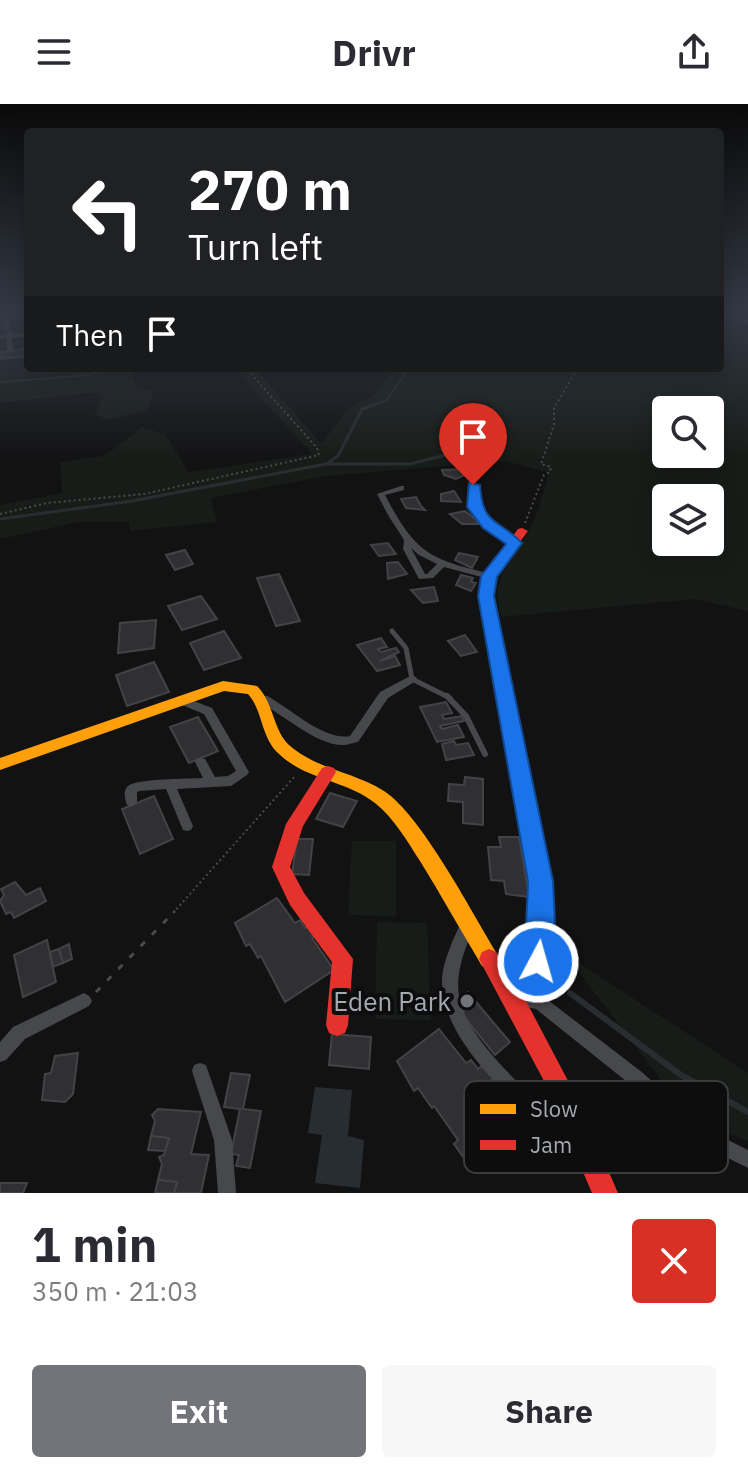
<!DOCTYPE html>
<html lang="en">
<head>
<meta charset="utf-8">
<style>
	:root { --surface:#fff; --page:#f7f7f7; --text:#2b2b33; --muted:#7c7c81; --accent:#72747a }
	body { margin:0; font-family:"IBM Plex Sans",sans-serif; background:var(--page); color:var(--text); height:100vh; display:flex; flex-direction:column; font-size:30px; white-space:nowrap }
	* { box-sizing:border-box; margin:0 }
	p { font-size:26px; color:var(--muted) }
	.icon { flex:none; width:44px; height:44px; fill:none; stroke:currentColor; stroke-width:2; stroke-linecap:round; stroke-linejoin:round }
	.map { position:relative; height:1089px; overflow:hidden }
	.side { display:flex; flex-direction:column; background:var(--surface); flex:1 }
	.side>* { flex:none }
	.guide { position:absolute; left:24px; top:24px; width:700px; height:244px; border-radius:8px; box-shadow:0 4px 20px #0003; background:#202124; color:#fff; overflow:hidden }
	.fabs { position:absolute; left:652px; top:292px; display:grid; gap:16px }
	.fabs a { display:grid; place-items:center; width:72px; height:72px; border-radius:8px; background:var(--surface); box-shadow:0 4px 20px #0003; font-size:40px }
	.pin { position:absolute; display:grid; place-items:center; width:68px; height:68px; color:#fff; margin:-82px -34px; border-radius:50% 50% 50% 0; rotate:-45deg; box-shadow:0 0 8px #0007 }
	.pin .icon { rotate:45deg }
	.me { position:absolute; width:88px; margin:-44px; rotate:6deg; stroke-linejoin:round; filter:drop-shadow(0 0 6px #0008) }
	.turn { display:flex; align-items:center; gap:28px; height:168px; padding:0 32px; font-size:36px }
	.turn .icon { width:104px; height:104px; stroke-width:2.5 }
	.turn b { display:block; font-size:56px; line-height:68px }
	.then { display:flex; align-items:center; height:76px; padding:0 32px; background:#0003; gap:16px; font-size:30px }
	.round { display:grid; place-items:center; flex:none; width:84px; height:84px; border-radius:8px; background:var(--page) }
	.headline { display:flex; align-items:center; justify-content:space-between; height:136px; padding:0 32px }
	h1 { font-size:48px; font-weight:700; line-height:60px }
	.primary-button { display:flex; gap:16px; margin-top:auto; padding:16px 32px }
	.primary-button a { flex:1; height:92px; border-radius:8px; background:var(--accent); color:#fff; font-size:32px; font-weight:700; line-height:92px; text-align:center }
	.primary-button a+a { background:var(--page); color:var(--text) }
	header { display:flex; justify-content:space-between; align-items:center; height:104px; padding:0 32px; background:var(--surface); font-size:36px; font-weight:700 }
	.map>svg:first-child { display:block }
	.built { fill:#1d1d1f }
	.green { fill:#181c18; fill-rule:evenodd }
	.water { fill:#282d32 }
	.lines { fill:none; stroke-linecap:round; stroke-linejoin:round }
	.stream-far2 { stroke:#282d32; stroke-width:2 }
	.stream-far1 { stroke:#282d32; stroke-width:3 }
	.stream { stroke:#282d32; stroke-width:6 }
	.building { fill:#303032; stroke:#424346; stroke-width:2 }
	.path-far1 { stroke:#494a4c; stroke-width:2; stroke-dasharray:2 3; stroke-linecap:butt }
	.path { stroke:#494a4c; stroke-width:3; stroke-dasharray:6 10; stroke-linecap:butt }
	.lane-far2 { stroke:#47484c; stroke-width:3 }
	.lane-far1 { stroke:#47484c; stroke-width:5 }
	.lane { stroke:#47484c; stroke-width:6 }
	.street { fill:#47484c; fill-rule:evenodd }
	.slow { fill:#ff9f0a; fill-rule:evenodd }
	.jam { fill:#e5322d; fill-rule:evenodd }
	.route { fill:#1a73e8; stroke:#114b97; stroke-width:2 }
	.poi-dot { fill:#72747a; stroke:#0d0d0e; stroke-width:3 }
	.labels { text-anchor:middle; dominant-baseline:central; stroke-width:8; stroke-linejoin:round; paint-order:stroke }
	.near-poi-label { font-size:26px; fill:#a5a9b2; stroke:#0d0d0e; text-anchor:end }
	.key { fill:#0d0d0e; stroke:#3b3c3f; stroke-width:2 }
	.key-label { font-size:22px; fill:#a5a9b2 }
</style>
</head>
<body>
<header><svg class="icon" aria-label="menu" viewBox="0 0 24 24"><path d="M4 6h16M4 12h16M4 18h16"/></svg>Drivr<svg class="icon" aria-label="share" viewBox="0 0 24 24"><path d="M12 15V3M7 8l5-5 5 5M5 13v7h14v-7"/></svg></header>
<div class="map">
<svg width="748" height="1089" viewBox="0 0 748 1089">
	<rect width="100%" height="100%" fill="#121213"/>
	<polygon class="built" points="0,206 28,206 28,264 89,264 47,272 0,272"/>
	<g class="green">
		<path d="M720 221 748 228V507L694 495 501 513C491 470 508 463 528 428 538 411 543 388 549 369L505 357 326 372 211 394 217 418 130 427 129 418H78L0 435V401L62 389 60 358 104 352 142 323 165 330 189 368 312 350 234 264H255L321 339 351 302 371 294 394 264H720ZM666 306H710V350H666ZM666 394H710V438H666Z"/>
		<polygon points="89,264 144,264 133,269 136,284 154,287 148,306 107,316 95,310 103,292 90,289 0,299 0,272 47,272"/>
		<polygon points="352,737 396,737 396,812 348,811"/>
		<polygon points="377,818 427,819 431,916 375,915"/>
		<polygon points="565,850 748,969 748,1037 725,1028 679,999"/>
	</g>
	<polygon class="water" points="315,983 352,986 348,1032 364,1036 360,1084 315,1079 322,1031 308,1029"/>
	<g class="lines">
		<g class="stream-far2">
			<polyline points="0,278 88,271 113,264"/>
			<polyline points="367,303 386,297 409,264"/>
		</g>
		<g class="stream-far1">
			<polyline points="329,360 410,360 446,351 453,341 474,342 490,334"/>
			<polyline points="0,415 132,397 326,360 338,352 362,305 373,301"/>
		</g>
		<polyline class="stream" points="570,889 681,971 748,1008"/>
	</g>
	<g class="building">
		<polygon points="25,237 28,252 0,255 0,248 21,246 26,243"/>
		<polygon points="466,365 469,369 456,375 444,371 442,366"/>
		<polygon points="454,387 461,398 441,397 441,390"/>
		<polygon points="416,393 421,402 425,406 406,404 401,395"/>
		<polygon points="465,407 474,414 479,420 462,420 450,410"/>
		<polygon points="388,439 396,450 379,452 371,441"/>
		<polygon points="185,446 193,460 175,466 166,451"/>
		<polygon points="459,449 478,453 472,464 455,456"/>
		<polygon points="398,458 407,470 388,475 387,459"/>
		<polygon points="279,470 300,517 276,522 257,474"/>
		<polygon points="461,471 473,474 471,478 476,479 471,487 456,481"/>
		<polygon points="434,483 438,497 423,499 411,486"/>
		<polygon points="201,492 217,515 182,526 168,502"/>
		<polygon points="156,516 154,544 118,549 120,519"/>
		<polygon points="224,527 241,554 204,566 190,539"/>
		<polygon points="465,531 477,548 461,552 448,537"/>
		<polygon points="381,534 387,543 378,545 381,548 396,544 399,548 380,557 395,552 400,561 377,567 357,541"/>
		<polygon points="154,558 169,588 127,602 116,571"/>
		<polygon points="446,598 452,609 442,611 444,615 462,612 464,617 440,622 442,625 458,621 464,633 437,638 420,603"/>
		<polygon points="198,613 218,647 189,659 170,623"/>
		<polygon points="454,637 456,641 468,639 474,651 446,656 442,640"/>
		<polygon points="465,673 483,675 483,721 463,719 463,698 448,697 449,680 464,681"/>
		<polygon points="330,689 357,697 343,723 316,715"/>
		<polygon points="154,692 173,735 140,750 122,705"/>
		<polygon points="499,733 519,733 529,793 506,790 504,777 491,776 488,743 501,743"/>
		<polygon points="297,735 313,735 309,771 292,770"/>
		<polygon points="15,778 26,791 40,784 46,797 14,814 11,808 6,810 0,797 4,791 1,785"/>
		<polygon points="277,794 295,819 300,816 305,824 310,821 317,831 312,834 334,866 285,898 261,852 258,854 250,840 246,842 235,819"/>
		<polygon points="47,836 56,878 23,893 14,851"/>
		<polygon points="69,840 72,855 63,859 59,845"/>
		<polygon points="59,845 63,859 53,863 50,848"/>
		<polygon points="468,888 476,898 466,906 458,896"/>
		<polygon points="476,898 510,938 495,951 461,909"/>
		<polygon points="439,925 466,959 471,956 478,965 483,961 494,974 489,978 521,1020 471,1064 454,1040 458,1036 434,1002 432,1004 418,984 414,987 397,957"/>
		<polygon points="332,930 371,933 369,965 329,961"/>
		<polygon points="78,949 73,990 65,998 42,996 45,970 51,969 55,952"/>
		<polygon points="231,969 250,971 243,1005 261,1007 250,1064 236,1062 239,1051 231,1050 240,1005 224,1003"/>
		<polygon points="158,1005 201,1008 191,1050 209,1051 201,1089 174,1089 177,1078 158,1076 162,1060 159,1053 164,1051 169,1034 151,1032 155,1017 152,1011"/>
		<polygon points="151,1032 169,1034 165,1047 148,1046"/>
		<polygon points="158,1076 177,1078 174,1089 155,1089"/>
		<polygon points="0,1079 27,1079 23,1089 0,1089"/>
	</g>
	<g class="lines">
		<g class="path-far1">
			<polyline points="0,410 47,399 144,390 319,351 317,344 246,264"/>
			<polyline points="525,419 544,371 550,368 551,363 541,360 554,320 554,304 578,264"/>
			<polyline points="173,809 295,672"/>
		</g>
		<polyline class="path" points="96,888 175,807"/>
		<g class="lane-far2">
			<polyline points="720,211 748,218"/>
			<polyline points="7,213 28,211"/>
		</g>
		<polyline class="lane-far1" points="392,527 406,544 412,575 450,594"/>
		<polyline class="lane" points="447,592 466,612 485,650"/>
		<g class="street">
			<polygon points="4,206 8,206 10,226 16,230 28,228 28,232 12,234 13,247 10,249 7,247 6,234 0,234 0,232 7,229 5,227"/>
			<polygon points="87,264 77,268 74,266 78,264"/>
			<path d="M470 379H473L477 381C480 413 493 420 518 437V441H512C489 425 467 410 470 379Z"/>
			<path d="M401 382H404V386L385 391C416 450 429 455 492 470L493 472 492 474 489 475 444 463 433 474 419 475 403 445 404 436 388 411 377 390ZM411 444 419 451 437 460 427 470H425Z"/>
			<path d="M412 571 416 573 417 575 416 577 388 594 358 638C356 638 347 641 345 641 318 643 283 610 259 598L258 595 259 592H267C290 604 324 637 350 632L380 588Z"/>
			<path d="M181 592 212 604 249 668 247 671 231 682 177 685 193 722 191 726 187 727 183 726 166 685 139 687 137 688V698L135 701 131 703 127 701C125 696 123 688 127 683 133 674 190 675 203 674L195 658 197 655 201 654 205 655 215 673 228 672 236 667 204 610 177 599 176 596 177 593Z"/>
			<path d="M467 814 472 816 474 821C466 844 455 867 459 892 465 927 502 962 525 986 532 993 540 1000 546 1009 553 1019 562 1037 558 1049 556 1057 536 1067 529 1070L523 1067 520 1061 523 1055 541 1043C537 1019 524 1009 508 992 479 961 441 921 442 875 443 856 454 834 462 816Z"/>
			<polygon points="516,887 544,893 643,969 700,1022 748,1046 748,1064 688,1034 631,981 536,905 511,900 508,895 511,890"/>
			<polygon points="84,889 89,892 92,897 89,902 25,935 6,956 0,958 0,938 13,923"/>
			<polygon points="200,959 206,961 208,967 232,1036 236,1089 218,1089 214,1036 192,967 194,961"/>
		</g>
		<path class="slow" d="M223 577 257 582C274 599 273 626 289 641 316 665 354 668 384 687 421 711 471 807 496 848L499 855 496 862 489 865 482 862C461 827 441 791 420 757 407 737 394 714 375 699 346 676 305 676 278 649 261 633 263 607 248 590L224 587 0 666V654Z"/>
		<g class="jam">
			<path d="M522 424 528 427 495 472 492 492 549 777C552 820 552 861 526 897L575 990 618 1089H592L544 977 479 855 482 848 489 845 496 848 515 877C534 847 532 811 531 777L480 492 483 472 518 425Z"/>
			<polygon points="328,662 334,664 336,668 303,722 290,763 304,789 353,855 348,921 345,929 337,932 329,929 326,921 332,858 290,801 272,763 286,720 322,664"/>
		</g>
	</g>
	<linearGradient id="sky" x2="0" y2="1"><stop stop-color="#0a0a0a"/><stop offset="0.58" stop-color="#333944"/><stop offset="1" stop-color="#333944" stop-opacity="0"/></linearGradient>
	<rect width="748" height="358" fill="url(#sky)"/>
	<path class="route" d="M469 379 480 381C482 422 499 415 522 439L497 473 494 492 553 777C554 806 559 840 547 867L538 871 528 867C522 853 528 798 528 777L478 492 481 472 506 440 483 424 467 403Z"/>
	<circle class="poi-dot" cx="467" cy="897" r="8"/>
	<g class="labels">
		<g class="near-poi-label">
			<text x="451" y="897">Eden Park</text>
		</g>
	</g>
	<rect x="464" y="977" width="264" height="92" rx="12" class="key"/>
	<rect x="480" y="1000" width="36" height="10" fill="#ff9f0a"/>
	<rect x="480" y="1036" width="36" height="10" fill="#e5322d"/>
	<g class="key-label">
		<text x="530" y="1013">Slow</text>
		<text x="530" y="1049">Jam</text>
	</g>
</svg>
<div class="fabs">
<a><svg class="icon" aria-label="search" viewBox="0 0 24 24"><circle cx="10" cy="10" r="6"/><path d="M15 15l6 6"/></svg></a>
<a><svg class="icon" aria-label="layers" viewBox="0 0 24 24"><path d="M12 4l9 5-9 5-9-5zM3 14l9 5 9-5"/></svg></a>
</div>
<div class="pin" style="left:473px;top:381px;background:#d93025"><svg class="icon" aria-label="arrive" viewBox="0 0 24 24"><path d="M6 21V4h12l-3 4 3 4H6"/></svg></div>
<svg class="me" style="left:538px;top:858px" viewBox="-20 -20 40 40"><circle r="17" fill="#1a73e8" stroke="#fff" stroke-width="3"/><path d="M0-11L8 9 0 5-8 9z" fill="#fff"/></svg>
<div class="guide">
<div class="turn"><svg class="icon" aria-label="left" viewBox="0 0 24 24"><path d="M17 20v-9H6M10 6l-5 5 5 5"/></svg><div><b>270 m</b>Turn left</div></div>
<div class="then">Then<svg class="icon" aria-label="arrive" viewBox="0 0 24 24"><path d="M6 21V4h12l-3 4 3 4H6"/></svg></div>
</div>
</div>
<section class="side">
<div class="headline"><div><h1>1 min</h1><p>350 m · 21:03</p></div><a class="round" style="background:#d93025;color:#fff"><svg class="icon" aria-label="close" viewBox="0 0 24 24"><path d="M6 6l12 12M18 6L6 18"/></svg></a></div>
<div class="primary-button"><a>Exit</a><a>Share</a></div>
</section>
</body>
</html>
